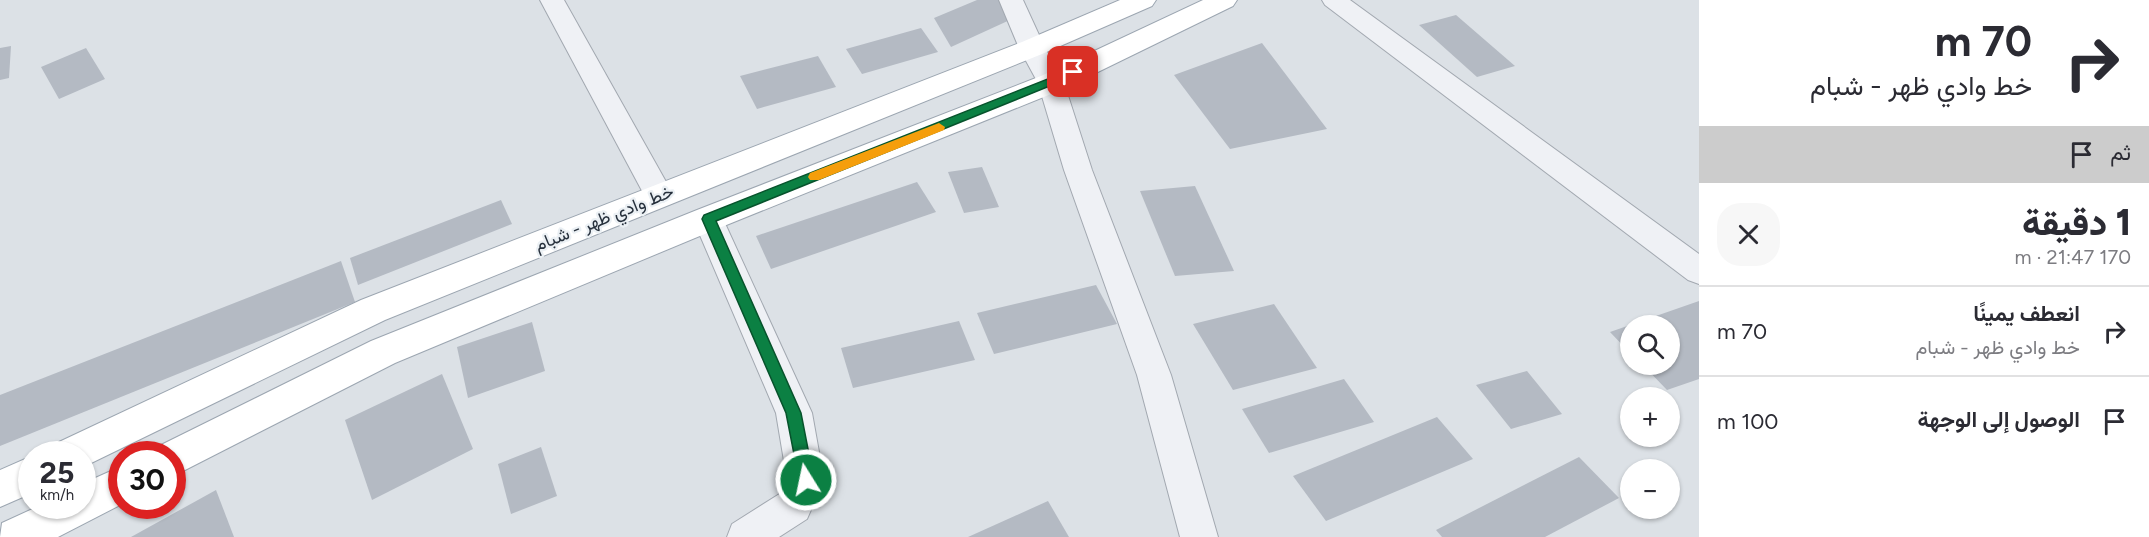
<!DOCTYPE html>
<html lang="ar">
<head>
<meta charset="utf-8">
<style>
	:root { --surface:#fff; --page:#f7f7f7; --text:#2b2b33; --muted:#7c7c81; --line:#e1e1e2 }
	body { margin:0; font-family:Figtree,Vazirmatn,sans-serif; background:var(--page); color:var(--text); direction:rtl; height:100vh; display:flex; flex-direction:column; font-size:22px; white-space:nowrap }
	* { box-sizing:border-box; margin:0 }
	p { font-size:20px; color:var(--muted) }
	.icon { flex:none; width:33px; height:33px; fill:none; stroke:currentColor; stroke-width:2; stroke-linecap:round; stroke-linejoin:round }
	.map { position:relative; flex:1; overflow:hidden; direction:ltr }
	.details { display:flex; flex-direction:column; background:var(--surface); width:450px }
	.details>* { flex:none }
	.top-card { background:#fff; color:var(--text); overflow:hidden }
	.controls { position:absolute; left:1620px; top:315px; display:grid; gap:12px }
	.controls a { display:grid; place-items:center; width:60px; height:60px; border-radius:50%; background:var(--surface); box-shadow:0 2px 4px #0004; font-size:30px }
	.speed { position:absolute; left:18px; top:441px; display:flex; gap:12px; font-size:30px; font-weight:700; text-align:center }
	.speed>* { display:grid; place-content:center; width:78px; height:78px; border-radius:50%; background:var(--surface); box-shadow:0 2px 4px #0004; line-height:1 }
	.speed small { font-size:15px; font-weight:400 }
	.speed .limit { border:9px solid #d22; background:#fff; color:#111 }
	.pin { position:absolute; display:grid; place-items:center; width:51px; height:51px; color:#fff; margin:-26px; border-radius:12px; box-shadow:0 3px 9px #0006 }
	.me { position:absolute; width:66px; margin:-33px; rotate:350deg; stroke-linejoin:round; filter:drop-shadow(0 0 4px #0008) }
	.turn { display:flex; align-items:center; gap:21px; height:126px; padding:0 18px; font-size:27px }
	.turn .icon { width:78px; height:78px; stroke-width:2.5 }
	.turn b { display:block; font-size:42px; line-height:51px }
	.then { display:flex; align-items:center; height:57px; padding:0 18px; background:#0003; gap:12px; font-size:22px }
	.round { display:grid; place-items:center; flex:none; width:63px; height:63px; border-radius:24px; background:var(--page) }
	.headline { display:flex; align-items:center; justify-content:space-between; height:102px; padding:0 18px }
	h1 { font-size:36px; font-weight:800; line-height:45px }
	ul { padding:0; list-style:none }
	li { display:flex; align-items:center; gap:18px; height:90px; padding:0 18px; border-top:2px solid var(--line) }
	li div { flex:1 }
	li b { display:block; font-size:22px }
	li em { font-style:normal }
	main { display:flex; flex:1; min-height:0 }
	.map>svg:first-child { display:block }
	.building { fill:#b4bac3 }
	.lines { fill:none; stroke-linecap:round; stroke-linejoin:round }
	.minor-casing { stroke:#a2a8b0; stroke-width:2 }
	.primary-casing { stroke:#9ca6b1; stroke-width:2 }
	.minor { fill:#eff1f5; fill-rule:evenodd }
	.primary { fill:#fff; fill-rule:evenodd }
	.route { fill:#0b8043; stroke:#07532c; stroke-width:1.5 }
	.slow { fill:#f59e0b }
	.labels { text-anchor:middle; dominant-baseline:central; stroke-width:4.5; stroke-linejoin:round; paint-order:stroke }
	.street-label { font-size:18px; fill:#26303c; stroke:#ebf0f4 }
</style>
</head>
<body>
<main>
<section class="details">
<div class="top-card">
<div class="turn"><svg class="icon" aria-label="right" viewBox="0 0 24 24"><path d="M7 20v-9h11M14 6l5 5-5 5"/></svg><div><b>70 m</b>خط وادي ظهر - شبام</div></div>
<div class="then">ثم<svg class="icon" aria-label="arrive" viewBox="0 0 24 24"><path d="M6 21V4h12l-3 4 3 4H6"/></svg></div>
</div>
<div class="headline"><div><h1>1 دقيقة</h1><p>170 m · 21:47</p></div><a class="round"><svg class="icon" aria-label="close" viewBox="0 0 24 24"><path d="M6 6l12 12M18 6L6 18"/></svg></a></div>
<ul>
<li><svg class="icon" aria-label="right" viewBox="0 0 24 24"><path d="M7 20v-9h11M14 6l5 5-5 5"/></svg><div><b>انعطف يمينًا</b><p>خط وادي ظهر - شبام</p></div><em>70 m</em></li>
<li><svg class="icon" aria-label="arrive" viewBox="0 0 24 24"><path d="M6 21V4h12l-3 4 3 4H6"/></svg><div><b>الوصول إلى الوجهة</b></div><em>100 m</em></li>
</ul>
</section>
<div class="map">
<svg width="1699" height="537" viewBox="0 0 1699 537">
	<rect width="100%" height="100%" fill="#dce1e6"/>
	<g class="building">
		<polygon points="977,0 1000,0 1012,19 951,47 934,18"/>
		<polygon points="1456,15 1515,66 1477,77 1419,25"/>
		<polygon points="921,28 938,52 862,74 846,49"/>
		<polygon points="1262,43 1327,129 1230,149 1174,75"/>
		<polygon points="11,46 9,78 0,80 0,48"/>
		<polygon points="86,48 105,79 59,99 41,67"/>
		<polygon points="818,56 836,87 757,109 740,76"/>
		<polygon points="982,167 999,207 964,213 948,172"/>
		<polygon points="917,182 936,212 771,269 756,236"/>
		<polygon points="1195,186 1234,271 1175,276 1140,191"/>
		<polygon points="501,200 512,224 358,285 350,258"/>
		<polygon points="341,261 355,302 0,446 0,395"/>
		<polygon points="1096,285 1117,324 994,354 977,313"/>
		<polygon points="1699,301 1699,379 1667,390 1642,364 1670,364 1670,326 1630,326 1630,353 1610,332"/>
		<polygon points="1274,304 1317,368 1233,390 1193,324"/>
		<polygon points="959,321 975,360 853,388 841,348"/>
		<polygon points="532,322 545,371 468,398 457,347"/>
		<polygon points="1527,371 1562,414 1511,429 1476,385"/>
		<polygon points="442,374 473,449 372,500 345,420"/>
		<polygon points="1344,379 1374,422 1269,453 1242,409"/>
		<polygon points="1437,417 1473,459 1326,521 1293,476"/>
		<polygon points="541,447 557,496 511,514 498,464"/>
		<polygon points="1579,457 1619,498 1545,537 1442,537 1436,530"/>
		<polygon points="216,490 234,537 131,537"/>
		<polygon points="1048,501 1069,537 968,537"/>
	</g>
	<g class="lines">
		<defs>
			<g id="minor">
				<polygon points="540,0 564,0 674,196 669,204 659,207 649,204"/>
				<polygon points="999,0 1023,0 1045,48 1064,83 1092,170 1171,375 1218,537 1180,537 1137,375 1064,170 1038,83 1019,48"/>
				<polygon points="1322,0 1350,0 1699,254 1699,284 1688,280 1325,5"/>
				<polygon points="708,207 719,211 723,219 812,413 824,480 807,519 779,537 727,537 732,524 781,493 787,479 776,413 693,219 697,211"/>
			</g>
			<g id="primary">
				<polygon points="1120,0 1156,0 1152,6 1042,54 385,320 85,466 82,467 82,454 53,454 59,442 361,300 1022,42"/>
				<polygon points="1203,0 1237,0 1233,6 1061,90 719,228 395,363 185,470 172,475 172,454 155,454 159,446 371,341 697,210 1041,76"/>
				<polygon points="32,456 32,493 0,507 0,470"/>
				<polygon points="122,466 122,504 58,537 0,537 2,523 39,506 82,506 82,484"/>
			</g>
		</defs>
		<use href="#minor" class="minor-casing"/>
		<use href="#primary" class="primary-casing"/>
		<use href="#minor" class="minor"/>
		<use href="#primary" class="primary"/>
	</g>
	<polygon class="route" points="1073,69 1079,72 1077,75 716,221 801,413 814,480 812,485 806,488 800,485 786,413 702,219 704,215"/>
	<polygon class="slow" points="939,123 945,127 944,130 819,180 810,180 808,177 810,173"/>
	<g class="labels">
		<g class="street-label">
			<text transform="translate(604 218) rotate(-22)">خط وادي ظهر - شبام</text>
		</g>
	</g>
</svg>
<div class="controls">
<a><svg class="icon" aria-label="search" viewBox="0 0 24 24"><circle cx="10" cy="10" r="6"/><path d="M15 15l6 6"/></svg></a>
<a>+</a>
<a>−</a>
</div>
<div class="speed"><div>25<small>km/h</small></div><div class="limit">30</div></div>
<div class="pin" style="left:1073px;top:72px;background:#d93025"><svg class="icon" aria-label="arrive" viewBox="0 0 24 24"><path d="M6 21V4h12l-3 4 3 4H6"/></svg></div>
<svg class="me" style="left:806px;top:480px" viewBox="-20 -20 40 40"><circle r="17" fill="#0b8043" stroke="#fff" stroke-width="3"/><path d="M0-11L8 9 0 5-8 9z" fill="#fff"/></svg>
</div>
</main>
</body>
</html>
